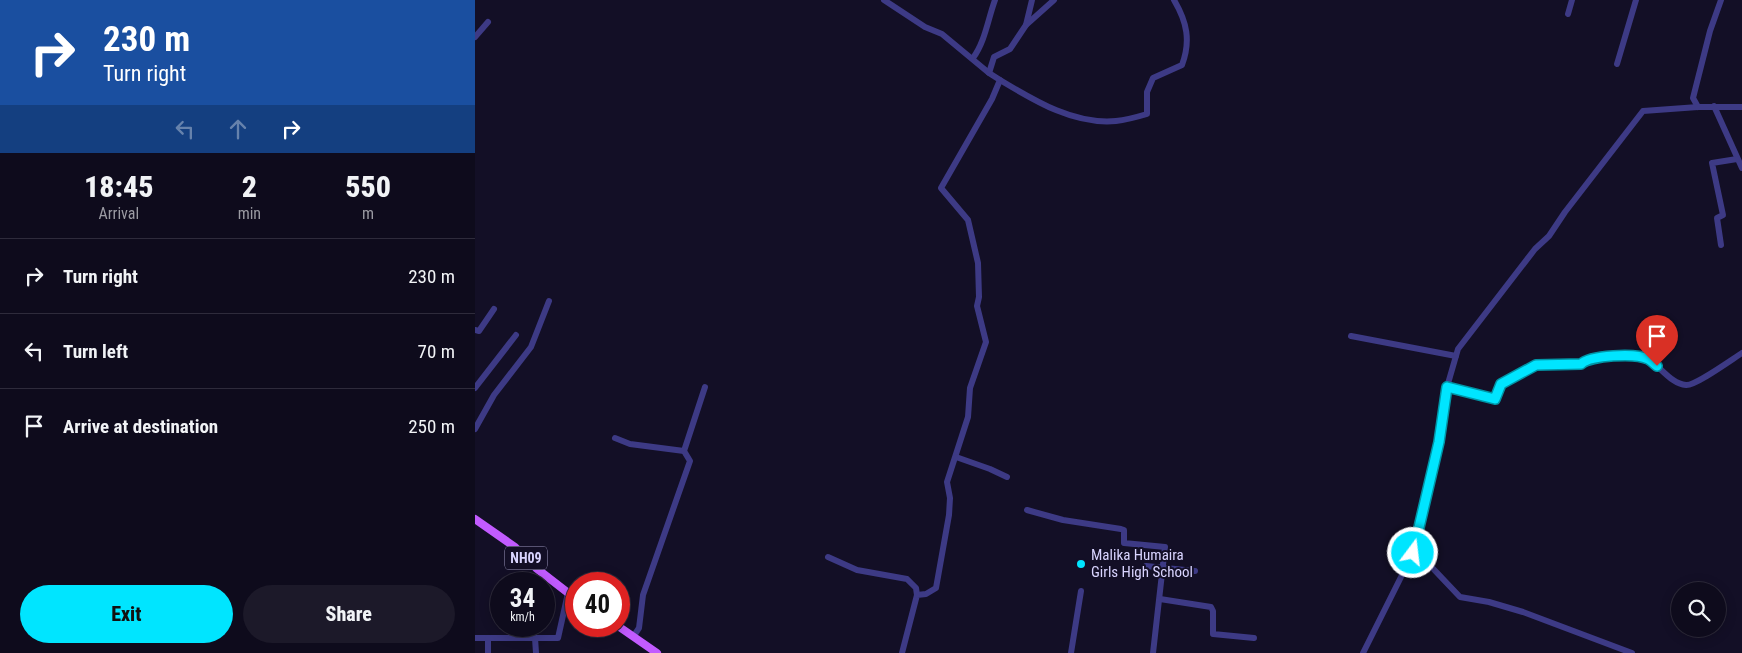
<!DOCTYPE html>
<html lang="en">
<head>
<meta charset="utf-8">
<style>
	:root { --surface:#0e0b1c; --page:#1c1929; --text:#f1f3f6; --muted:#9b9ba3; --line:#2e2b3b; --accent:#00e5ff }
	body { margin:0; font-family:"Roboto Condensed",sans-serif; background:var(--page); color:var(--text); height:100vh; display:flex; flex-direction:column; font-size:19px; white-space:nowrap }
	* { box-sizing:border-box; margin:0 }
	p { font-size:16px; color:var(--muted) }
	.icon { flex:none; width:28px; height:28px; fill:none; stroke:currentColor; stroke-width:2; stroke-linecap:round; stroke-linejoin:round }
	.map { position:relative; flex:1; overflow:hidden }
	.sheet { display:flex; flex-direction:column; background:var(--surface); width:475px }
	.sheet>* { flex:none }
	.banner { background:#1a4fa0; color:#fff; overflow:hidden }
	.controls { position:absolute; left:1196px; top:582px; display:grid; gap:10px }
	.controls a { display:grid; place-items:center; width:55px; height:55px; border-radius:50%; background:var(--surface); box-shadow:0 2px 12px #0003,0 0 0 1px var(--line); font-size:25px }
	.speed { position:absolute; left:15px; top:572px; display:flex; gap:10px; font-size:25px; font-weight:700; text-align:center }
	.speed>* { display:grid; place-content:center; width:65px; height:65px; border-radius:50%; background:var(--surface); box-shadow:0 2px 12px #0003,0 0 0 1px var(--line); line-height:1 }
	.speed small { font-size:12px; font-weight:400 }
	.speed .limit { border:8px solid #d22; background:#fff; color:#111 }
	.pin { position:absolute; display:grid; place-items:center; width:42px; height:42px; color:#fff; margin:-51px -21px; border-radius:50% 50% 50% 0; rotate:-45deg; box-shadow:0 0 5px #0007 }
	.pin .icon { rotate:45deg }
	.me { position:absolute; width:55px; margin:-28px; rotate:15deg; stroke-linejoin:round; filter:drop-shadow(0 0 4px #0008) }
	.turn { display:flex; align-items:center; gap:18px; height:105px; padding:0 20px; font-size:22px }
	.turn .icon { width:65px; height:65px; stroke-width:2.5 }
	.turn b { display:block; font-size:35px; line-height:42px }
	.lanes { display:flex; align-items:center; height:48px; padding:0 20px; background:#0003; justify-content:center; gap:25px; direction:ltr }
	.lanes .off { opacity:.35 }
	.eta { display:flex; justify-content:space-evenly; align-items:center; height:85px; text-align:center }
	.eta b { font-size:30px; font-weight:800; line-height:35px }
	.action { display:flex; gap:10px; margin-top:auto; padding:10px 20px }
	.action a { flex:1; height:58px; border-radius:30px; background:var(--accent); color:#111; font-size:20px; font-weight:800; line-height:58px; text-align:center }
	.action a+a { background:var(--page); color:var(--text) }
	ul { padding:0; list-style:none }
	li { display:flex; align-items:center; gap:15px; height:75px; padding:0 20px; border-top:1px solid var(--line) }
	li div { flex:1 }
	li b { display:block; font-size:19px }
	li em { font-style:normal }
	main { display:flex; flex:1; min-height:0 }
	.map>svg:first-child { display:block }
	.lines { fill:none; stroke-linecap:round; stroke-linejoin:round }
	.minor { stroke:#3d3a85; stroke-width:6 }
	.major { stroke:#c25bff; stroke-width:8 }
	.route-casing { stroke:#0095a6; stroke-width:12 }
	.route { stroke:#00e5ff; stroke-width:9 }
	.poi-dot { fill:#00e5ff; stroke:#130f26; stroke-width:2 }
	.labels { text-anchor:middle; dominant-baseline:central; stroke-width:4; stroke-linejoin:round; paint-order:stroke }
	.shield { fill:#130f26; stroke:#9e99be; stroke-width:1 }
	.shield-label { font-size:14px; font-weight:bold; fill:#d9d4ff }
	.poi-label { font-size:15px; fill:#d9d4ff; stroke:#130f26; text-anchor:start }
</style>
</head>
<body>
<main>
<section class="sheet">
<div class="banner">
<div class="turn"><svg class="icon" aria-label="right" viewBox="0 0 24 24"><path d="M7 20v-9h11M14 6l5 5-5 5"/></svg><div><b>230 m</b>Turn right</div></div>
<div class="lanes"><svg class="icon off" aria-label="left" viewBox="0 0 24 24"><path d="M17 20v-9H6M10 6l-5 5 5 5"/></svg><svg class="icon off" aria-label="ahead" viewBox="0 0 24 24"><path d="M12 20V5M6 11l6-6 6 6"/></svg><svg class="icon" aria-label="right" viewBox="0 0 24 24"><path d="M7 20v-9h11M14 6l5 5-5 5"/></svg></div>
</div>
<div class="eta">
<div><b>18:45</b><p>Arrival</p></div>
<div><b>2</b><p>min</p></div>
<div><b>550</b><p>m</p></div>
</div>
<ul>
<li><svg class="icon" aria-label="right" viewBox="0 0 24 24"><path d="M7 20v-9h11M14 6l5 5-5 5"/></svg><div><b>Turn right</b></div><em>230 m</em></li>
<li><svg class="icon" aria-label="left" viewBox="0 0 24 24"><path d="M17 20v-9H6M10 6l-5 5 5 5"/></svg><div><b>Turn left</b></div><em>70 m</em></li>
<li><svg class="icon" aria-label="arrive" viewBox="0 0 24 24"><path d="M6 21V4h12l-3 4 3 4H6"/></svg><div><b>Arrive at destination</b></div><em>250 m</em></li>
</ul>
<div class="action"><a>Exit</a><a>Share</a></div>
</section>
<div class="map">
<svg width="1267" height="653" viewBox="0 0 1267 653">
	<rect width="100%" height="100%" fill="#130f26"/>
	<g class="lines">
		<g class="minor">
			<polyline points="409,0 450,27 467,34 514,73 525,80 517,99 466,188 493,220 503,263 504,297 502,306 511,342 495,388 493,417 472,482 475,498 474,515 461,588 451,594 442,595 427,653"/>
			<polyline points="1093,14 1097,0"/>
			<polyline points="551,25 557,0"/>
			<polyline points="0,37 13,22"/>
			<path d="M498 58C510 42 513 19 520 0"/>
			<polyline points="1142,64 1161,0"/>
			<polyline points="514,73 519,57 535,49 551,25 579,0"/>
			<path d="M525 80C560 101 599 125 641 121 651 120 662 117 672 114V92L678 78 707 65C716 41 712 22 699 0"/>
			<polyline points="1239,106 1267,168"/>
			<polyline points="1223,107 1218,98 1235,31 1246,0"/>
			<polyline points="1246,245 1242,218 1248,215 1237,163 1262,159"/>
			<polyline points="0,330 4,331 19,309"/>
			<polyline points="876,336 981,356"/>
			<path d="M972 387 1020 399 1026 384 1061 365 1106 364C1115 355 1162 352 1173 359 1185 366 1196 384 1211 385 1220 386 1256 360 1267 353"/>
			<polyline points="0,388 41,335"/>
			<polyline points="0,429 19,395 56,347 74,301"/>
			<polyline points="140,438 155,444 209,451"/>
			<polyline points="481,457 515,469 532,477"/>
			<polyline points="552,510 588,520 646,529 649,530 649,543 690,547 678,653"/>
			<polyline points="938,553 948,558 985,597 1014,602 1048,612 1157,653"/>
			<polyline points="353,557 382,570 432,579 441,588 442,595"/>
			<polyline points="671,566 720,571"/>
			<polyline points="685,599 736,607 738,611 738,634 779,638"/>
			<polyline points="158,637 164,628 168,595 215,461 209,451 230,387"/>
			<polyline points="0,638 83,638 93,593"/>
			<polyline points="60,638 61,653"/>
			<polyline points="13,653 13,638"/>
			<polyline points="596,653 606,591"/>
			<polyline points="888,653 938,553 964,442 972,387 983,349 1060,249 1074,236 1090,212 1168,111 1223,107 1267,107"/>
		</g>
		<g class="major">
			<polyline points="0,519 40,547 61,568 101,599"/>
			<polyline points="143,626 182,653"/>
		</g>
	</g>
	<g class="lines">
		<defs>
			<path id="route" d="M938 553 964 442 972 387 1020 399 1026 384 1061 365 1106 364C1115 355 1161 353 1173 359 1176 360 1179 364 1182 366"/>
		</defs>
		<use href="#route" class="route-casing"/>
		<use href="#route" class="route"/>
	</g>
	<circle class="poi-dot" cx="606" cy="564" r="5"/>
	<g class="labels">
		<rect class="shield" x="30" y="546.5" width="42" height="23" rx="4"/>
		<g class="shield-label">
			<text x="51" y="558">NH09</text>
		</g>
		<g class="poi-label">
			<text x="616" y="555">Malika Humaira<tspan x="616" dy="17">Girls High School</tspan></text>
		</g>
	</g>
</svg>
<div class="controls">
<a><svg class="icon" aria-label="search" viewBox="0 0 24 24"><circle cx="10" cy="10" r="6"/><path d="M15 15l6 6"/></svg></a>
</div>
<div class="speed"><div>34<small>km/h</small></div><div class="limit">40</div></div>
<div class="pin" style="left:1182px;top:366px;background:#d93025"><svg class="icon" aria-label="arrive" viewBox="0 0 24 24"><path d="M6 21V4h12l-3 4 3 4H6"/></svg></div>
<svg class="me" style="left:938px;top:553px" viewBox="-20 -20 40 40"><circle r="17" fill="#00e5ff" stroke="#fff" stroke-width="3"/><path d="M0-11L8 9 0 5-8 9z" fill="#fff"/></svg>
</div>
</main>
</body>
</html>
